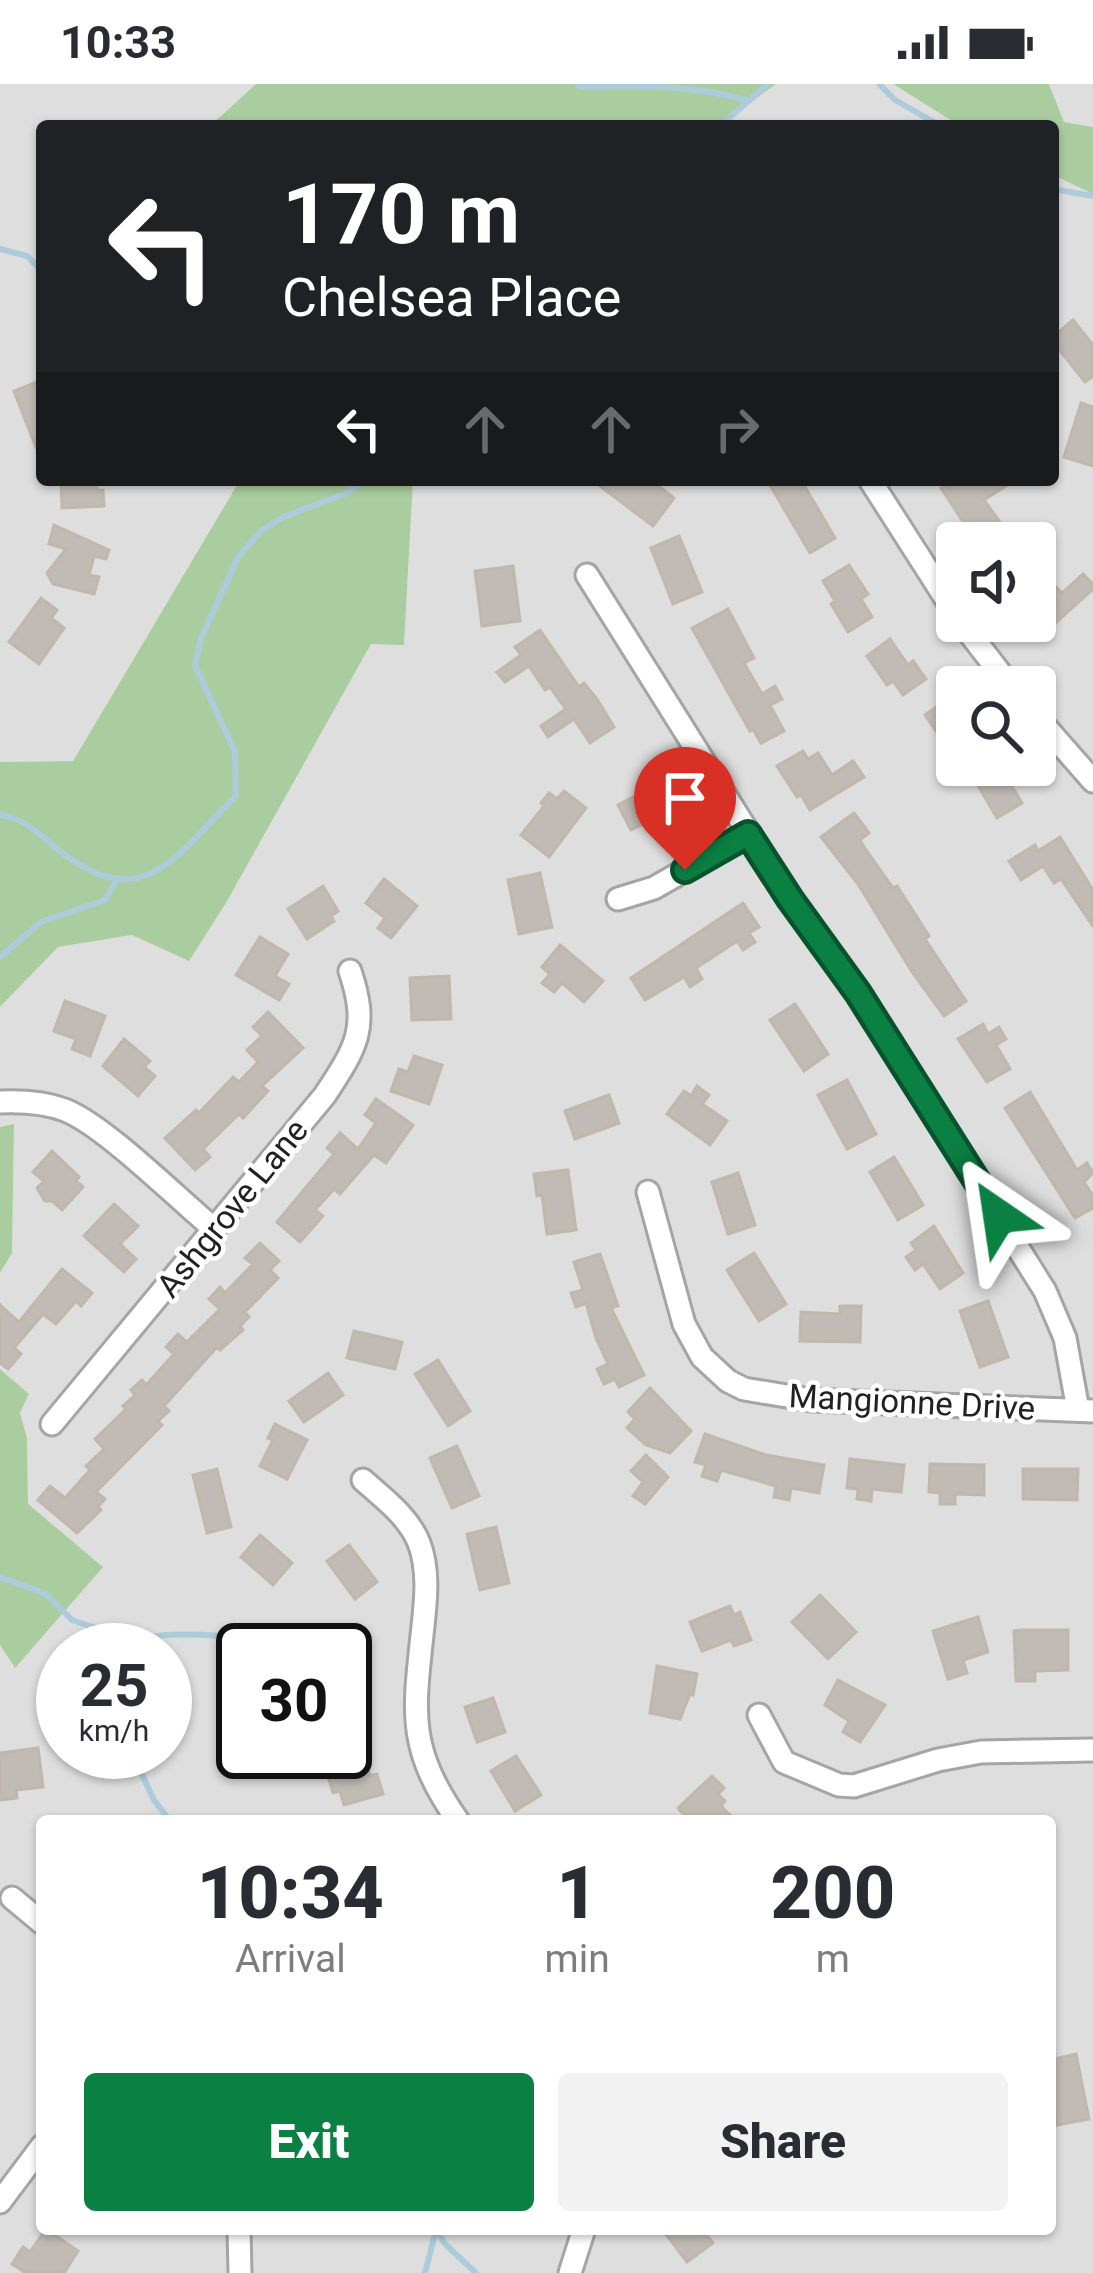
<!DOCTYPE html>
<html lang="en">
<head>
<meta charset="utf-8">
<style>
	:root { --surface:#fff; --page:#f2f2f3; --text:#2b2b33; --muted:#7c7c81; --accent:#0b8043 }
	body { margin:0; font-family:Roboto,sans-serif; background:var(--page); color:var(--text); height:100vh; display:flex; flex-direction:column; font-size:45px; white-space:nowrap }
	* { box-sizing:border-box; margin:0 }
	p { font-size:39px; color:var(--muted) }
	.icon { flex:none; width:66px; height:66px; fill:none; stroke:currentColor; stroke-width:2; stroke-linecap:round; stroke-linejoin:round }
	.map { position:relative; flex:1; overflow:hidden }
	.side { position:absolute; left:36px; top:1731px; width:1020px; height:420px; display:flex; flex-direction:column; background:var(--surface); border-radius:12px; box-shadow:0 3px 9px #0004 }
	.side>* { flex:none }
	.guide { position:absolute; left:36px; top:36px; width:1023px; height:366px; border-radius:12px; box-shadow:0 3px 9px #0004; background:#202124; color:#fff; overflow:hidden }
	.buttons { position:absolute; left:936px; top:438px; display:grid; gap:24px }
	.buttons a { display:grid; place-items:center; width:120px; height:120px; border-radius:12px; background:var(--surface); box-shadow:0 3px 9px #0004; font-size:60px }
	.speed { position:absolute; left:36px; top:1539px; display:flex; gap:24px; font-size:60px; font-weight:700; text-align:center }
	.speed>* { display:grid; place-content:center; width:156px; height:156px; border-radius:50%; background:var(--surface); box-shadow:0 3px 9px #0004; line-height:1 }
	.speed small { font-size:30px; font-weight:400 }
	.speed .limit { border:6px solid #111; border-radius:18px; background:#fff; color:#111 }
	.pin { position:absolute; display:grid; place-items:center; width:102px; height:102px; color:#fff; margin:-123px -51px; border-radius:50% 50% 50% 0; rotate:-45deg; box-shadow:0 0 12px #0007 }
	.pin .icon { rotate:45deg }
	.me { position:absolute; width:132px; margin:-66px; rotate:328deg; stroke-linejoin:round; filter:drop-shadow(0 0 9px #0008) }
	.turn { display:flex; align-items:center; gap:42px; height:252px; padding:0 48px; font-size:54px }
	.turn .icon { width:156px; height:156px; stroke-width:2.5 }
	.turn b { display:block; font-size:84px; line-height:102px }
	.lanes { display:flex; align-items:center; height:114px; padding:0 48px; background:#0003; justify-content:center; gap:60px; direction:ltr }
	.lanes .off { opacity:.35 }
	.eta { display:flex; justify-content:space-evenly; align-items:center; height:204px; text-align:center }
	.eta b { font-size:72px; font-weight:800; line-height:84px }
	.cta { display:flex; gap:24px; margin-top:auto; padding:24px 48px }
	.cta a { flex:1; height:138px; border-radius:12px; background:var(--accent); color:#fff; font-size:48px; font-weight:800; line-height:138px; text-align:center }
	.cta a+a { background:var(--page); color:var(--text) }
	.status { display:flex; justify-content:space-between; align-items:center; height:84px; padding:0 60px; background:var(--surface); direction:ltr }
	.status svg { height:33px; fill:currentColor }
	.map>svg:first-child { display:block }
	.residential { fill:#dfdede; fill-rule:evenodd }
	.forest { fill:#aacda0 }
	.lines { fill:none; stroke-linecap:round; stroke-linejoin:round }
	.stream { stroke:#acccdb; stroke-width:6 }
	.building { fill:#c1bbb5; stroke:#c1b7ab; stroke-width:3 }
	.street-casing { stroke:#a5a5a5; stroke-width:27 }
	.street { stroke:#fff; stroke-width:21 }
	.route-casing { stroke:#07532c; stroke-width:30 }
	.route { stroke:#0b8043; stroke-width:21 }
	.labels { text-anchor:middle; dominant-baseline:central; stroke-width:9; stroke-linejoin:round; paint-order:stroke }
	.street-label { font-size:33px; fill:#212121; stroke:#fff }
</style>
</head>
<body>
<div class="status"><b>10:33</b><svg viewBox="0 0 49 12"><path d="M0 12V9h3v3zM5 12V6h3v6zM10 12V3h3v9zM15 12V0h3v12zM26 1h20v11H26zM47 4h2v5h-2z"/></svg></div>
<div class="map">
<svg width="1093" height="2189" viewBox="0 0 1093 2189">
	<rect width="100%" height="100%" fill="#f0eee8"/>
	<g class="residential">
		<polygon points="0,0 256,0 210,42 42,42 42,396 240,396 73,677 0,678"/>
		<polygon points="776,0 893,0 960,42 719,42"/>
		<polygon points="1049,0 1093,0 1093,43 1064,38"/>
		<path d="M1053 91 1093 110V2189H0V1561L14 1583 28 1420 27 1354 20 1329 29 1310 0 1285V1189L12 1169 14 1041 0 1043V923L57 863 132 851 189 876 226 819 371 560H404L413 396H1053ZM957 459H1035V537H957ZM957 603H1035V681H957ZM63 1566H165V1668H63ZM243 1566H345V1668H243ZM42 1737H1050V2145H42Z"/>
	</g>
	<g class="forest">
		<polygon points="256,0 776,0 719,42 210,42"/>
		<polygon points="893,0 1049,0 1064,38 1093,43 1093,110 1053,91 1053,42 960,42"/>
		<polygon points="240,396 413,396 404,561 371,560 226,819 189,877 132,851 58,863 0,923 0,678 73,677"/>
		<polygon points="14,1040 12,1169 0,1189 0,1043"/>
		<polygon points="0,1285 29,1310 20,1329 27,1354 28,1420 103,1483 15,1584 0,1561"/>
	</g>
	<g class="lines">
		<g class="stream">
			<path d="M577 0 581 3C639 2 693 0 749 17"/>
			<polyline points="879,0 895,16 941,42"/>
			<polyline points="720,42 768,0"/>
			<polyline points="1053,105 1093,112"/>
			<polyline points="0,165 27,172 42,187"/>
			<path d="M0 731C24 734 38 749 56 764 143 834 174 773 236 712L235 668 195 581 201 555 238 473 261 447 283 433 347 409 365 396"/>
			<polyline points="0,873 41,838 105,816 116,797"/>
			<polyline points="0,1493 46,1510 72,1536 102,1546 110,1566"/>
			<path d="M109 1556C128 1560 146 1553 165 1551 209 1549 254 1555 298 1559"/>
			<polyline points="131,1668 154,1716 170,1737"/>
			<polyline points="436,2145 445,2160 476,2189"/>
			<polyline points="425,2189 436,2146"/>
		</g>
	</g>
	<g class="building">
		<polygon points="1073,236 1093,261 1093,292 1085,298 1053,258 1053,253"/>
		<polygon points="42,296 42,376 41,376 14,307"/>
		<polygon points="1081,319 1093,323 1093,382 1064,373"/>
		<polygon points="61,396 96,396 97,406 103,406 104,422 62,424"/>
		<polygon points="592,396 651,396 674,414 653,442"/>
		<polygon points="767,396 801,396 835,454 810,469"/>
		<polygon points="954,396 1015,396 984,416 1015,459 977,459 941,404"/>
		<polygon points="54,441 109,466 106,475 94,472 89,491 99,493 94,510 53,500 47,489 66,465 49,460"/>
		<polygon points="679,452 702,508 673,520 651,464"/>
		<polygon points="849,481 868,510 861,515 872,533 848,548 831,520 835,517 823,497"/>
		<polygon points="513,482 520,537 482,542 475,487"/>
		<polygon points="1035,482 1062,509 1083,490 1093,500 1093,505 1051,543 1035,525"/>
		<polygon points="41,514 57,526 51,534 64,544 39,580 9,558"/>
		<polygon points="728,525 754,574 744,579 762,610 775,602 782,615 770,621 784,647 761,659 753,645 750,647 692,544"/>
		<polygon points="540,546 579,603 584,599 597,615 614,643 590,659 574,635 548,653 541,642 566,625 550,603 545,606 529,582 505,598 497,588 521,571 515,563"/>
		<polygon points="890,555 908,581 913,577 926,595 903,611 893,597 887,601 867,572"/>
		<polygon points="948,615 957,628 957,678 925,631"/>
		<polygon points="803,667 808,675 818,669 832,691 853,677 864,693 810,726 801,711 797,713 777,682"/>
		<polygon points="982,681 999,681 1022,719 997,734 970,688"/>
		<polygon points="651,691 656,700 666,695 680,721 631,746 618,721 644,707 639,697"/>
		<polygon points="564,707 586,724 549,773 521,751 544,722 541,719 549,709 557,715"/>
		<polygon points="854,729 869,749 860,756 864,763 893,804 897,802 929,852 925,855 966,917 944,932 912,888 858,800 821,753"/>
		<polygon points="1060,753 1093,806 1093,842 1061,795 1054,799 1043,782 1021,796 1009,777 1035,761 1038,767"/>
		<polygon points="540,789 552,843 519,850 508,796"/>
		<polygon points="384,795 417,822 391,854 378,844 385,834 366,819"/>
		<polygon points="323,802 338,827 331,832 334,837 307,855 288,825"/>
		<polygon points="743,819 759,843 749,849 755,858 743,866 737,857 696,884 702,895 690,903 684,893 645,916 631,894"/>
		<polygon points="260,853 288,870 275,892 289,900 279,916 236,891"/>
		<polygon points="560,861 603,897 584,918 562,899 554,908 542,899 550,890 542,883"/>
		<polygon points="449,892 451,935 412,936 410,894"/>
		<polygon points="65,917 105,932 90,972 72,965 76,955 54,947"/>
		<polygon points="795,920 828,970 804,987 770,936"/>
		<polygon points="268,928 303,964 262,1002 268,1007 243,1034 239,1030 203,1065 210,1073 195,1086 165,1054 196,1026 199,1029 233,993 239,998 258,978 247,966 262,952 253,943"/>
		<polygon points="983,940 988,950 999,943 1006,955 996,961 1010,985 987,998 958,955"/>
		<polygon points="124,955 150,977 144,983 155,992 138,1012 103,982"/>
		<polygon points="414,972 442,981 429,1020 391,1007 399,985 408,988"/>
		<polygon points="847,996 876,1050 847,1065 818,1011"/>
		<polygon points="697,1002 709,1011 702,1020 727,1037 710,1061 667,1030 684,1007 691,1012"/>
		<polygon points="1030,1008 1077,1086 1087,1079 1093,1089 1084,1098 1093,1112 1093,1124 1075,1134 1005,1024"/>
		<polygon points="609,1011 619,1039 575,1055 565,1027"/>
		<polygon points="376,1015 413,1041 386,1079 374,1071 340,1110 334,1105 315,1126 323,1132 300,1158 277,1138 334,1070 327,1064 340,1049 358,1065 376,1039 365,1031"/>
		<polygon points="52,1067 79,1093 76,1097 83,1103 62,1126 52,1117 45,1117 37,1104 44,1097 33,1088"/>
		<polygon points="894,1073 923,1121 898,1136 870,1088"/>
		<polygon points="568,1086 576,1146 547,1150 542,1111 537,1112 534,1090"/>
		<polygon points="738,1089 755,1141 728,1150 712,1098"/>
		<polygon points="114,1120 138,1142 120,1160 136,1175 124,1188 84,1152"/>
		<polygon points="934,1142 963,1189 940,1205 923,1180 915,1186 906,1173 916,1166 911,1159"/>
		<polygon points="260,1159 279,1177 270,1186 278,1194 245,1228 249,1233 240,1242 243,1246 220,1266 217,1263 164,1322 169,1327 158,1337 162,1341 96,1408 105,1415 98,1423 101,1426 77,1449 38,1416 50,1402 65,1414 90,1386 86,1382 104,1365 95,1355 126,1325 123,1322 135,1311 131,1306 142,1296 146,1301 174,1270 166,1263 178,1250 187,1258 220,1225 209,1215 220,1203 225,1209 253,1180 245,1174"/>
		<polygon points="754,1169 786,1220 759,1237 727,1186"/>
		<polygon points="600,1170 618,1222 611,1224 644,1291 619,1303 615,1295 604,1300 597,1285 608,1280 596,1254 586,1219 576,1223 571,1209 583,1206 574,1178"/>
		<polygon points="62,1185 92,1209 81,1222 76,1217 56,1240 43,1230 14,1264 21,1270 8,1285 0,1279 0,1221 19,1238"/>
		<polygon points="988,1217 1008,1273 980,1283 960,1227"/>
		<polygon points="840,1222 861,1222 860,1258 800,1257 801,1228 840,1230"/>
		<polygon points="354,1247 402,1258 395,1285 347,1274"/>
		<polygon points="438,1276 470,1327 448,1342 415,1290"/>
		<polygon points="328,1289 343,1311 304,1338 289,1317"/>
		<polygon points="650,1304 691,1347 670,1369 646,1361 627,1344 635,1335 628,1328"/>
		<polygon points="275,1340 307,1356 287,1395 260,1382 273,1356 268,1354"/>
		<polygon points="705,1350 766,1371 824,1381 819,1409 791,1404 789,1416 774,1413 776,1402 721,1386 717,1397 702,1392 706,1381 695,1378"/>
		<polygon points="457,1362 479,1412 452,1424 430,1374"/>
		<polygon points="646,1371 668,1393 645,1420 633,1412 643,1398 631,1387"/>
		<polygon points="850,1375 904,1381 901,1408 872,1405 871,1417 857,1415 858,1405 847,1404"/>
		<polygon points="930,1380 984,1381 984,1411 955,1410 955,1420 940,1420 940,1409 929,1408"/>
		<polygon points="217,1385 231,1443 207,1449 193,1391"/>
		<polygon points="1023,1385 1078,1385 1077,1416 1023,1415"/>
		<polygon points="496,1443 509,1499 480,1506 467,1450"/>
		<polygon points="260,1451 292,1479 273,1501 241,1473"/>
		<polygon points="349,1461 377,1498 355,1515 327,1477"/>
		<polygon points="820,1511 856,1548 828,1575 792,1538"/>
		<polygon points="730,1522 734,1531 740,1528 751,1556 734,1562 731,1556 702,1567 690,1538"/>
		<polygon points="978,1533 988,1568 963,1576 967,1589 948,1595 933,1547"/>
		<polygon points="1019,1546 1068,1546 1068,1586 1035,1587 1035,1597 1016,1597 1014,1547"/>
		<polygon points="657,1582 697,1590 693,1611 690,1610 680,1635 650,1629"/>
		<polygon points="838,1596 885,1621 860,1658 843,1648 849,1637 825,1621"/>
		<polygon points="345,1612 362,1612 363,1651 357,1651 370,1692 377,1690 383,1710 344,1721 340,1707 333,1709 324,1678 345,1672"/>
		<polygon points="493,1614 505,1648 477,1658 465,1623"/>
		<polygon points="38,1664 43,1703 16,1706 17,1714 0,1716 0,1669"/>
		<polygon points="516,1672 541,1711 515,1727 491,1687"/>
		<polygon points="712,1692 724,1704 718,1710 725,1717 721,1722 736,1737 690,1737 678,1724"/>
		<polygon points="1076,1970 1089,2035 1057,2041 1050,2008 1050,1976"/>
		<polygon points="46,2145 78,2167 64,2189 26,2189 12,2180 23,2163 30,2168"/>
		<polygon points="662,2145 702,2145 713,2159 687,2178"/>
	</g>
	<g class="lines">
		<defs>
			<g id="street">
				<polyline points="870,396 957,532"/>
				<polyline points="587,491 790,815 858,909 1045,1207 1065,1254 1078,1326"/>
				<polyline points="960,537 1011,603"/>
				<polyline points="1035,631 1093,697"/>
				<polyline points="618,815 654,804 748,750"/>
				<path d="M0 1018C23 1017 44 1018 65 1026 105 1042 177 1114 213 1144"/>
				<polyline points="648,1108 684,1240 702,1273 728,1297 744,1305 811,1316 1093,1327"/>
				<path d="M52 1340 325 1011C357 962 369 944 350 887"/>
				<path d="M363 1396C383 1414 409 1433 419 1459 429 1485 426 1515 423 1542 414 1628 406 1662 458 1737"/>
				<polyline points="759,1631 784,1678 839,1701 854,1702 938,1676 981,1668 1093,1666"/>
				<polyline points="12,1814 42,1839"/>
				<polyline points="0,2118 42,2062"/>
				<polyline points="239,2145 240,2189"/>
				<polyline points="570,2189 584,2145"/>
			</g>
		</defs>
		<use href="#street" class="street-casing"/>
		<use href="#street" class="street"/>
	</g>
	<g class="lines">
		<defs>
			<polyline id="route" points="685,786 748,750 790,815 858,909 999,1132"/>
		</defs>
		<use href="#route" class="route-casing"/>
		<use href="#route" class="route"/>
	</g>
	<g class="labels">
		<g class="street-label">
			<text transform="translate(232 1124) rotate(-51)">Ashgrove Lane</text>
			<text transform="translate(912 1318) rotate(3)">Mangionne Drive</text>
		</g>
	</g>
</svg>
<div class="buttons">
<a><svg class="icon" aria-label="sound" viewBox="0 0 24 24"><path d="M4 9h4l5-4v14l-5-4H4zM17 9q2 3 0 6"/></svg></a>
<a><svg class="icon" aria-label="search" viewBox="0 0 24 24"><circle cx="10" cy="10" r="6"/><path d="M15 15l6 6"/></svg></a>
</div>
<div class="speed"><div>25<small>km/h</small></div><div class="limit">30</div></div>
<div class="pin" style="left:685px;top:786px;background:#d93025"><svg class="icon" aria-label="arrive" viewBox="0 0 24 24"><path d="M6 21V4h12l-3 4 3 4H6"/></svg></div>
<svg class="me" style="left:999px;top:1132px" viewBox="-20 -20 40 40"><path d="M0-17L14 15 0 8-14 15z" fill="#0b8043" stroke="#fff" stroke-width="4"/></svg>
<div class="guide">
<div class="turn"><svg class="icon" aria-label="left" viewBox="0 0 24 24"><path d="M17 20v-9H6M10 6l-5 5 5 5"/></svg><div><b>170 m</b>Chelsea Place</div></div>
<div class="lanes"><svg class="icon" aria-label="left" viewBox="0 0 24 24"><path d="M17 20v-9H6M10 6l-5 5 5 5"/></svg><svg class="icon off" aria-label="ahead" viewBox="0 0 24 24"><path d="M12 20V5M6 11l6-6 6 6"/></svg><svg class="icon off" aria-label="ahead" viewBox="0 0 24 24"><path d="M12 20V5M6 11l6-6 6 6"/></svg><svg class="icon off" aria-label="right" viewBox="0 0 24 24"><path d="M7 20v-9h11M14 6l5 5-5 5"/></svg></div>
</div>
<section class="side">
<div class="eta">
<div><b>10:34</b><p>Arrival</p></div>
<div><b>1</b><p>min</p></div>
<div><b>200</b><p>m</p></div>
</div>
<div class="cta"><a>Exit</a><a>Share</a></div>
</section>
</div>
</body>
</html>
